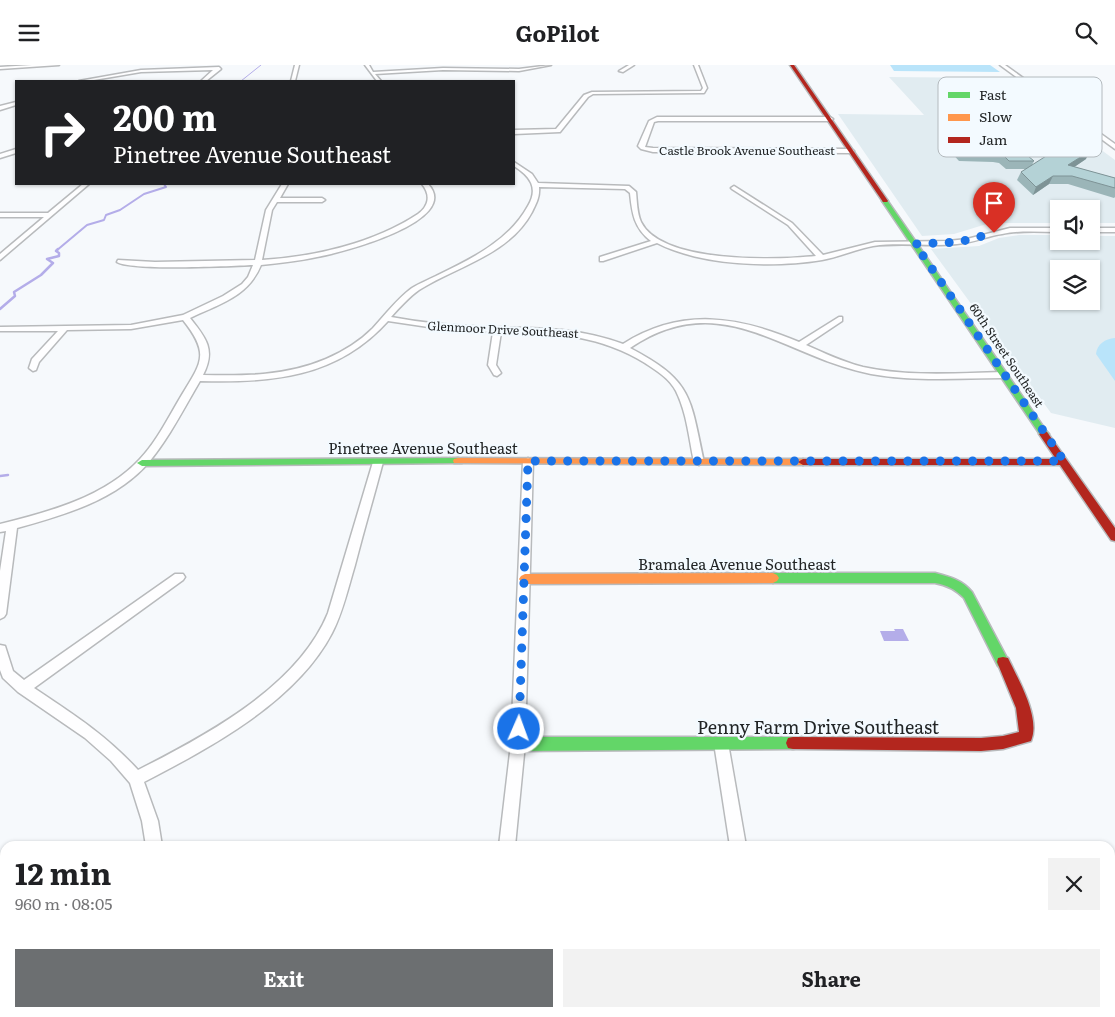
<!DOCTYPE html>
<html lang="en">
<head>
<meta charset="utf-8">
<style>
	:root { --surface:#fff; --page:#f2f2f2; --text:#202124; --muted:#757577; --accent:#6c6f71 }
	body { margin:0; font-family:Literata,serif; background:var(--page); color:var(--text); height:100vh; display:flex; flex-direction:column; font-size:19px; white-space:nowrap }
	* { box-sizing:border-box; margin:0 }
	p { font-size:16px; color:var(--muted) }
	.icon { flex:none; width:28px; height:28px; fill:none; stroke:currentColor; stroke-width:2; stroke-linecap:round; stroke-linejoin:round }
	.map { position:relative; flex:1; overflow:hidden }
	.panel { position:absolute; left:0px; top:776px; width:1115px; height:176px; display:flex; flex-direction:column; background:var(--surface); border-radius:15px 15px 0 0; box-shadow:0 1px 4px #0004 }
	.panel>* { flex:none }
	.top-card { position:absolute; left:15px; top:15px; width:500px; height:105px; border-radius:0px; box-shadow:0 1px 4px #0004; background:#202124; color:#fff; overflow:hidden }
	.tools { position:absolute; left:1050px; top:135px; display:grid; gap:10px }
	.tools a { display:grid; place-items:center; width:50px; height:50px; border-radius:0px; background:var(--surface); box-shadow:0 1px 4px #0004; font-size:25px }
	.pin { position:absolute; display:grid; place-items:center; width:42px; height:42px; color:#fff; margin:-51px -21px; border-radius:50% 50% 50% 0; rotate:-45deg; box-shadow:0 0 5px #0007 }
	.pin .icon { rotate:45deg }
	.me { position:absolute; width:55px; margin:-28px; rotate:2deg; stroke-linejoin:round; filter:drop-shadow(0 0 4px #0008) }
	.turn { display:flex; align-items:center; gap:18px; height:105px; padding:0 15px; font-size:22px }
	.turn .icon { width:65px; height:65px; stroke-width:2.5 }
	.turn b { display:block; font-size:35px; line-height:42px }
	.round { display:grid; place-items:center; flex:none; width:52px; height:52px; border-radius:0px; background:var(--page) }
	.headline { display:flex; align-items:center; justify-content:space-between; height:85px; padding:0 15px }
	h1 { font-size:30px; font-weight:700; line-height:38px }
	.primary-button { display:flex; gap:10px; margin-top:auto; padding:10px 15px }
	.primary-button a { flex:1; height:58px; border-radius:0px; background:var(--accent); color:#fff; font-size:20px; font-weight:700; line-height:58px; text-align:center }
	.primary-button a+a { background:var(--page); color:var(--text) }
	header { display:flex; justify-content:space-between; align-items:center; height:65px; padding:0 15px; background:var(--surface); font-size:22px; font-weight:700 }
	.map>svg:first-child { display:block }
	.built { fill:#e1ecf1; fill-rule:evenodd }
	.green { fill:#b9e4fa }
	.water { fill:#b4ade9 }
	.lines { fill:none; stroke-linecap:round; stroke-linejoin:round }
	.stream-far2 { stroke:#b4ade9; stroke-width:1 }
	.stream-far1 { stroke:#b4ade9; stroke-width:2 }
	.stream { stroke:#b4ade9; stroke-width:2.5 }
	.street-casing { stroke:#b8babc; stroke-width:3 }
	.fast-casing { stroke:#b8babc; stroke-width:3 }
	.slow-casing { stroke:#b8babc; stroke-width:3 }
	.jam-casing { stroke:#b8babc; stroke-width:3 }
	.street { fill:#fefeff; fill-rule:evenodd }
	.fast { fill:#63d668; fill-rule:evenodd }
	.slow { fill:#ff974d; fill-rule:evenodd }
	.jam { fill:#b3261e; fill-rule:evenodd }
	.wall { fill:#9bb5b8 }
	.shaded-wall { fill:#7e9396 }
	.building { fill:#b4d2d6; stroke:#7e9396 }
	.route { stroke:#1a73e8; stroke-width:9; stroke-dasharray:0 16.2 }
	.labels { text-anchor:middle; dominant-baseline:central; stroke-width:4.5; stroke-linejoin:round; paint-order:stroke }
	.far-street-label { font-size:12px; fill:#222526; stroke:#f3faff }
	.street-label { font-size:15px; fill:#222526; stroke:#f3faff }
	.near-street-label { font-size:18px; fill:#222526; stroke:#f3faff }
	.key { fill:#f3faff; stroke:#b4babe; stroke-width:1 }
	.key-label { font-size:14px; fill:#222526 }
</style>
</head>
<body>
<header><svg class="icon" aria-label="menu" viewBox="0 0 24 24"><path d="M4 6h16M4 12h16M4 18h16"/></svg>GoPilot<svg class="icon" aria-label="search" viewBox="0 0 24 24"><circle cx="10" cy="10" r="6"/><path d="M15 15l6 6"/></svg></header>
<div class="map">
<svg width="1115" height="952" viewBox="0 0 1115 952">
	<rect width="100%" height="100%" fill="#f6f9fc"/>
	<g class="built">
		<polygon points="889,12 1003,13 1115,95 1115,158 1091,158 1091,144 1059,144 1059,158 990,158 954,169 922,171 838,49 924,50"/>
		<path d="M1019 170H1059V176H1091V171H1115V363L1051 348 931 184 979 181 999 173ZM1059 204H1091V236H1059Z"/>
	</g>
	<g class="green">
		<polygon points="890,0 990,0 1000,7 894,6"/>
		<path d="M1115 273V316L1096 289C1097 279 1105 274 1115 273Z"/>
	</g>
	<polygon class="water" points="894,564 903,564 909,576 884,576 880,566 895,566"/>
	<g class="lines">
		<polyline class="stream-far2" points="246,16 241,16 261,0"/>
		<polyline class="stream-far1" points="56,186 87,160 104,155 106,150 120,145 144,129 166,122 164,119"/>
		<g class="stream">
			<polyline points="0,244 15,231 14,227 41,210 53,198 47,194 59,191 59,188 56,186 58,184"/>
			<polyline points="0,411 8,410"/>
		</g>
		<defs>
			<g id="street">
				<polygon points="32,0 59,0 0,4 0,2"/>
				<polygon points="295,0 299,0 295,16 291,16"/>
				<polygon points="365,0 369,0 373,7 443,3 519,4 551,0 519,6 443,5 375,9 381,16 377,16"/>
				<polygon points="629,0 634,0 623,7 619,6"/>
				<polygon points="694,0 698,0 707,23 704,28 593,29 588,32 560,67 514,69 514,65 556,64 584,30 592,27 701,26 703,23"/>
				<polygon points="1000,0 1005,0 1115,79 1115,84"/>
				<polygon points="219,2 221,4 206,16 201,16 213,5 141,7 88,16 79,16 141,5"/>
				<polygon points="16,37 16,40 0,45 0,41"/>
				<polygon points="657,52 830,52 833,54 830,56 658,56 654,57 645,82 653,83 851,84 854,86 851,88 653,87 641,84 638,81 649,56"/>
				<polygon points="16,84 16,88 0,93 0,89"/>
				<path d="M514 97 532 109 538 118 629 121 636 127C637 137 637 148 641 157 662 199 776 195 816 191L788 160 732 124 731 123 734 121 792 158 823 190 875 177 948 176 967 174 1010 163H1059V167C1040 167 1020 165 1002 169 987 171 973 178 957 179 929 182 901 177 873 181 856 184 839 192 822 195 773 203 702 201 657 178L603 196H600V192L651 176C634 163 632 148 630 128L625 124 539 122C540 132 536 139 532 147 509 190 457 201 419 225 409 232 400 242 391 252 423 258 455 261 487 262 537 263 575 262 623 279 681 242 738 251 799 277L839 252H842V256L806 280C824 288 843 297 863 302 909 312 957 308 1004 307L1008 310 1004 313C960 313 915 317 871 309 783 292 722 221 630 283 693 316 690 332 704 397L699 400 694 397C689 374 687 348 676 326 669 313 657 306 645 298 600 270 552 267 501 267L496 300 501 308 497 311 494 310 488 300 493 267 442 264 388 256C337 313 271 318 200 316 184 343 169 373 149 397 117 435 64 450 17 463L6 549 4 552 0 554V506L6 466 0 467V459C49 447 105 432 140 394 157 376 168 353 180 333 201 298 211 290 183 255L131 264 67 265 39 297 36 305 33 306 29 303 32 294 58 266H0V262L131 260 183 250 223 231 242 219 248 212 253 200C231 201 131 206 117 197L118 195 155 197 255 195 266 145 282 119H288L280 133H322L325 135 322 137H277L272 145 262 195C314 192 374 178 418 149 429 141 431 130 422 119H428C463 156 340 188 317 192 299 196 280 198 261 200 248 232 219 239 190 253 206 273 216 285 203 310 245 311 286 311 326 294 344 286 359 277 373 263 385 250 397 234 412 223 420 218 428 215 436 211 471 194 509 176 528 141 539 123 530 111 514 101Z"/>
				<polygon points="83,119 89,119 0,195 0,189 44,152 0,152 0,148 48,148"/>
				<rect x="1091" y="163" width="24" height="4"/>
				<polygon points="528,393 533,396 525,679 515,781 499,781 511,679 523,396"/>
				<path d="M378 394 383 397C374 431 364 465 355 500 348 523 343 547 332 568 296 637 211 682 144 717L158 756 162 781H146L142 756 130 718 111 696 85 673 18 627 3 613 0 605V580L5 581 13 606 24 615 175 509H183L185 512 183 515 34 623C73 649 106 670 138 705 205 671 298 622 328 548L373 397Z"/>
				<polygon points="721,672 726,673 728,678 746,781 730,781 714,678 716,673"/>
				<polygon points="73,948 96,948 94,952 71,952"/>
				<polygon points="748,948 766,948 765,952 747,952"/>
			</g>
			<g id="fast">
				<polygon points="883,135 887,135 1047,367 1049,369 1047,371 1041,371 882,136"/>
				<polygon points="458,393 462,394 463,396 462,398 142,401 137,398 142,395"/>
				<path d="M773 508H935C950 512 962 515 972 527L1009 597 1008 601 1003 602 998 601 964 533C955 524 947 520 935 518H773L769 516 767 513 769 510Z"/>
				<polygon points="518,672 793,672 798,673 800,678 798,683 793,684 518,686 513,684 511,679 513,674"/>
			</g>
			<g id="slow">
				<polygon points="458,393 803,394 808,397 803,400 454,398 453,396 454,394"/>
				<polygon points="773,508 777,510 779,513 777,516 773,518 525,519 521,517 519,514 521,511 525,509"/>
			</g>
			<g id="jam">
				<polygon points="790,0 794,0 888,136 887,137 883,137"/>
				<polygon points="1044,366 1047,367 1115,463 1115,476 1111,475 1060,400 803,400 798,397 803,394 1056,394 1039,369"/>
				<path d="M1003 592 1008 593C1018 614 1041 653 1031 676L1003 684 981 686 793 684 788 683 786 678 788 673 793 672 981 673 1003 671 1019 667 1016 643 997 597 998 593Z"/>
			</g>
		</defs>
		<use href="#street" class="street-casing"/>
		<use href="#fast" class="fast-casing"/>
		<use href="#slow" class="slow-casing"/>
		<use href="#jam" class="jam-casing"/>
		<use href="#street" class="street"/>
		<use href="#fast" class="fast"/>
		<use href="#slow" class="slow"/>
		<use href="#jam" class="jam"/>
	</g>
	<polygon class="wall" points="947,69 1034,96 1032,100 1086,94 1074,102 1115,113 1115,132 1114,133 1068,119 1049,119 1033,130 1017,115 1021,107 1026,104 1006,104 999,98 993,97 959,96 949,85 949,84 944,77"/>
	<g class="shaded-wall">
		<polygon points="1090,86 1086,94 1064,109 1068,100"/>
		<polygon points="1053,111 1049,119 1033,130 1036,122"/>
	</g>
	<g class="building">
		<polygon points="947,69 989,70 996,77 1015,80 1034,96 1009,96 1003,90 996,89 962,88 951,77 953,77"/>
		<polygon points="1065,79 1090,86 1068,100 1115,113 1115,123 1072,111 1053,111 1036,122 1021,107"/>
	</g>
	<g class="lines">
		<polyline class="route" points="519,664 528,396 1064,396 915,179 959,177 994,168"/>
	</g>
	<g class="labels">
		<g class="far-street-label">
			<text x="747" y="85">Castle Brook Avenue Southeast</text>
			<text transform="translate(503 264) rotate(3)">Glenmoor Drive Southeast</text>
			<text transform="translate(1007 290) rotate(56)">60th Street Southeast</text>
		</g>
		<g class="street-label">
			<text x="423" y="382">Pinetree Avenue Southeast</text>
			<text x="737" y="498">Bramalea Avenue Southeast</text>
		</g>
		<g class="near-street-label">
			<text x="818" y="661">Penny Farm Drive Southeast</text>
		</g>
	</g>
	<rect x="938" y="12" width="164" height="80" rx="8" class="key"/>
	<rect x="948" y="27" width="22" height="6" fill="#63d668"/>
	<rect x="948" y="49" width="22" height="7" fill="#ff974d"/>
	<rect x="948" y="72" width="22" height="6" fill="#b3261e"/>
	<g class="key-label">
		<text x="979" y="35">Fast</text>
		<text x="979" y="57">Slow</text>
		<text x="979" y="80">Jam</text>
	</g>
</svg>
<div class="tools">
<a><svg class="icon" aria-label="sound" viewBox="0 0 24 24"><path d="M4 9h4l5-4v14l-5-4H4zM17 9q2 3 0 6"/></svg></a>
<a><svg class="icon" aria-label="layers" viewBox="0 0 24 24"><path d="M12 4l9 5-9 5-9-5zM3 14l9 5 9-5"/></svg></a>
</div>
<div class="pin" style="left:994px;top:168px;background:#d93025"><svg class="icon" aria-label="arrive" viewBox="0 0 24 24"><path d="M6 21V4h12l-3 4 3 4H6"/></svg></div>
<svg class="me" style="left:519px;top:664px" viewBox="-20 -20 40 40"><circle r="17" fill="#1a73e8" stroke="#fff" stroke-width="3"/><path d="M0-11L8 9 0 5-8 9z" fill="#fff"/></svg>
<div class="top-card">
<div class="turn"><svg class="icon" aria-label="right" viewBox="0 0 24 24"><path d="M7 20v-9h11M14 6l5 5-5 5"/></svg><div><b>200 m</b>Pinetree Avenue Southeast</div></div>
</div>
<section class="panel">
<div class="headline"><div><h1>12 min</h1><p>960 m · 08:05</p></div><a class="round"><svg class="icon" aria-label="close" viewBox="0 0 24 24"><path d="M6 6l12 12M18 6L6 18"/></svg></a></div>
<div class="primary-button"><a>Exit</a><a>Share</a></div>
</section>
</div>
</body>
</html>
